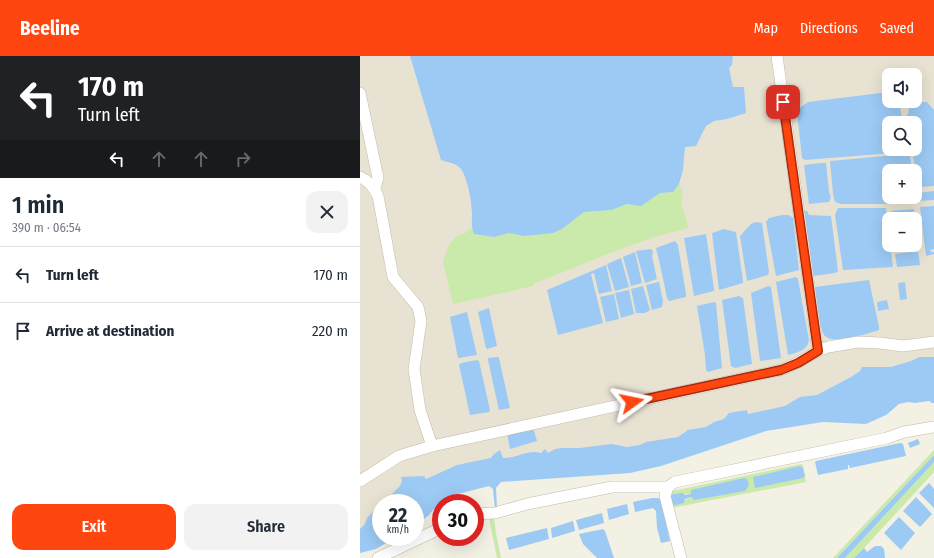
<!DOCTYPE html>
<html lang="en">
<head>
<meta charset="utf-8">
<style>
	:root { --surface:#fff; --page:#f2f2f3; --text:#1f2937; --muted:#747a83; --line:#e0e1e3; --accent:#ff4510 }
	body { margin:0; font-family:"Fira Sans Condensed",sans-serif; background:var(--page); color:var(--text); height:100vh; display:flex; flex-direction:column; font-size:15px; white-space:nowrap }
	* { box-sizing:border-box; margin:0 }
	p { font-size:13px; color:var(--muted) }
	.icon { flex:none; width:22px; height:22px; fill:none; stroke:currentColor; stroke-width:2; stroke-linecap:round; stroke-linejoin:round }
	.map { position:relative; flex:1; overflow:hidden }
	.side { display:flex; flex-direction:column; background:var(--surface); width:360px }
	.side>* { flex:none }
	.guide { background:#202124; color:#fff; overflow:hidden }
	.fabs { position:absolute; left:522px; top:12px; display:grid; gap:8px }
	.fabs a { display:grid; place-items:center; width:40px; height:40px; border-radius:8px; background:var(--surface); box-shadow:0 4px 16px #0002; font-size:20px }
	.speed { position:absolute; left:12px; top:438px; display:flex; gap:8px; font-size:20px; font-weight:700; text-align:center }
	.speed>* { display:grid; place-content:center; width:52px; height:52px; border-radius:50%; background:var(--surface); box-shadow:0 4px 16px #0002; line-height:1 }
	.speed small { font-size:10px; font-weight:400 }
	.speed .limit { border:6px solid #d22; background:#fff; color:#111 }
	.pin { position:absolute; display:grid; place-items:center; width:34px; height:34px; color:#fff; margin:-17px; border-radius:8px; box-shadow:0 2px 6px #0006 }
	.me { position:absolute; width:44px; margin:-22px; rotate:78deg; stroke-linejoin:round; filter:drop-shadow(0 0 3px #0008) }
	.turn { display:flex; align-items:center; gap:14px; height:84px; padding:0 12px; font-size:18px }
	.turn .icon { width:52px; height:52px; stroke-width:2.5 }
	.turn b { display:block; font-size:28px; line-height:34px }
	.lanes { display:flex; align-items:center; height:38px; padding:0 12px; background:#0003; justify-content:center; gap:20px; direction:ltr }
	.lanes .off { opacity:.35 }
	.round { display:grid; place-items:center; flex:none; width:42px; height:42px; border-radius:12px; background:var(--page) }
	.overview { display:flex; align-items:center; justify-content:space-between; height:68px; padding:0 12px }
	h1 { font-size:24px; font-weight:600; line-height:30px }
	.button { display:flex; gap:8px; margin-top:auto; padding:8px 12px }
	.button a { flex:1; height:46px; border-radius:12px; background:var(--accent); color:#fff; font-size:16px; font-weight:600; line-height:46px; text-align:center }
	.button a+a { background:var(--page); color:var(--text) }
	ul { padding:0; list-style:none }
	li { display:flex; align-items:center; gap:12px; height:56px; padding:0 12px; border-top:1px solid var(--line) }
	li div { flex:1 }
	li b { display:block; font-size:15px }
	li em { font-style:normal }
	header { display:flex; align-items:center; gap:24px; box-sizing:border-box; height:56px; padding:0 20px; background:var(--accent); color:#fff }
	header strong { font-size:19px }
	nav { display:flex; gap:22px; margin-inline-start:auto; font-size:14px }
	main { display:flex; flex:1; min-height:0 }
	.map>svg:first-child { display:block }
	.residential { fill:#e8e2d2; fill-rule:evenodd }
	.green { fill:#c9eaaa }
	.water { fill:#9ccaf4 }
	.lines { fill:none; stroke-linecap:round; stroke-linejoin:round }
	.minor-casing { stroke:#c2bba9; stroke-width:12 }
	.minor { stroke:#fff; stroke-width:11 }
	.route-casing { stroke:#a62d0a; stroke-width:10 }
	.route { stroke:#ff4510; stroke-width:7 }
</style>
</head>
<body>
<header>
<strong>Beeline</strong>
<nav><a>Map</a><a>Directions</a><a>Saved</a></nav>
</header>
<main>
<section class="side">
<div class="guide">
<div class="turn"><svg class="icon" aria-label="left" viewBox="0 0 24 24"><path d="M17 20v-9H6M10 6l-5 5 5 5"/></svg><div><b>170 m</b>Turn left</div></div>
<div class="lanes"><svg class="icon" aria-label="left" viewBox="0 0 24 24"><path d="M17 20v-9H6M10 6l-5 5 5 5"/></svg><svg class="icon off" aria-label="ahead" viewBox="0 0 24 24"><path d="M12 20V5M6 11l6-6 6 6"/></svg><svg class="icon off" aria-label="ahead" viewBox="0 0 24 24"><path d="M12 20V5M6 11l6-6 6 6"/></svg><svg class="icon off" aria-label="right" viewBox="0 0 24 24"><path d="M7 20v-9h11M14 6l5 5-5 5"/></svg></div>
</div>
<div class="overview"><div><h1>1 min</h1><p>390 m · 06:54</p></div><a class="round"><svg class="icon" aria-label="close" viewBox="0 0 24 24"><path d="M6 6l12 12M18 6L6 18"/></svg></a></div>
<ul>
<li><svg class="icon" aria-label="left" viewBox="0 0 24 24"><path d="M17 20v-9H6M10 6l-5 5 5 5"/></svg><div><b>Turn left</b></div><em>170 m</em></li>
<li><svg class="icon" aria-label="arrive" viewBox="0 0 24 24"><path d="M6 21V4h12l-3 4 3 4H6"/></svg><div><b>Arrive at destination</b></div><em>220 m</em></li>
</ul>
<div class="button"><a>Exit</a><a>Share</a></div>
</section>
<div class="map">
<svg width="574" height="502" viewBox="0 0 574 502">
	<rect width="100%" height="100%" fill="#f3f0e4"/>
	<path class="residential" d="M0 0H574V319L334 383 142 419 55 447H21V469L0 478ZM529 19H555V45H529ZM529 67H555V93H529ZM529 115H555V141H529ZM529 163H555V189H529Z"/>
	<g class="green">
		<path d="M319 128C326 138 320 140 322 149 324 157 327 164 328 172 275 184 226 208 175 227L173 230 93 248 83 205 89 189 98 179 104 178 109 173 112 172 114 178 134 181 149 177 164 180 202 173 224 156 251 154 267 148 281 150 300 137 313 136Z"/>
		<polygon points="574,394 574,399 477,502 473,502"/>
		<polygon points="574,406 574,416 504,492 494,502 485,502"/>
		<polygon points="441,408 443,409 446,426 311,452 311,450 332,441 331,434 331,438 309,439 308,436"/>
		<polygon points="129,462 134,462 136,477 141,502 137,502"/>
	</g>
	<g class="water">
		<path d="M50 0H373L372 9 369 12 373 31H384L386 57 367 63 354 65 346 70 336 90 325 91 323 114 319 128 313 136 300 137 281 150 267 148 251 154 224 156 202 173 193 177 164 180 149 177 134 181 114 178C111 171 112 166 112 159 112 147 108 123 101 113 96 107 87 106 81 104Z"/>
		<polygon points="529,36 529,45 539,45 543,67 529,67 529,93 547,93 546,96 445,104 442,102 437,56 441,51 448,46"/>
		<polygon points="556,46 567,46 574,54 574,130 558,131 552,93 555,93 555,67 548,67 547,59 548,58 549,52"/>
		<polygon points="546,98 550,100 552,115 529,115 529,141 555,141 555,138 554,147 550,148 481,148 475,146 473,138 470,105"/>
		<polygon points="461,107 466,107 469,136 471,141 469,146 449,148 444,109"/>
		<polygon points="574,135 574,144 559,145 559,137"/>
		<polygon points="574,150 574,193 570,194 571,196 574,196 574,198 566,200 560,151"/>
		<polygon points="478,152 526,152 529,189 530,189 533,211 483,214 475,159"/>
		<polygon points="554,153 555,163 532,163 531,155"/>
		<polygon points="443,155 447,155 449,159 471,160 478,215 475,217 453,220"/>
		<polygon points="422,159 428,159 433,162 439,214 416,220 406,166 409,162"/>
		<polygon points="396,166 402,167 409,216 408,219 387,225 380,180 391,168"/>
		<polygon points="364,173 376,176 383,225 383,227 359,234 352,177"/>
		<polygon points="346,178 354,233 354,235 334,240 324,182"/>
		<polygon points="315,185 318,189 326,238 326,241 309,245 307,242 301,213 296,192"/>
		<polygon points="555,186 557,186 558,193 535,195 535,189 555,189"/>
		<polygon points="291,193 293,196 292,200 297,223 285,227 276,195"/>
		<polygon points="558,195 560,209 537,211 535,198"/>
		<polygon points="275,196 282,227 271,230 263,201"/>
		<polygon points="261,202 269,231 255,235 247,208"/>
		<polygon points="246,209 252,235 239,238 234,217 231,218 243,267 198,279 187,234"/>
		<path d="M436 221 438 223 449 284C447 295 438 296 428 299L416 226Z"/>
		<path d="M509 224 519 271V274L516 275C505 278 474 289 465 280 459 274 456 241 455 231Z"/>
		<polygon points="299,226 303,245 302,251 292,254 286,229"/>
		<polygon points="545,226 547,243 540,244 538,227"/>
		<polygon points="283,230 290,254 285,257 276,257 271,233"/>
		<polygon points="408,230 411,231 421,302 400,305 391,237"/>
		<polygon points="269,234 274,258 261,262 255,237"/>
		<polygon points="254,238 259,263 246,266 240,241"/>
		<polygon points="379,240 383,242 392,308 375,312 371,310 362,244"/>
		<polygon points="527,244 529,253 518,255 517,246"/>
		<polygon points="354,246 356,247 362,312 348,316 346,314 345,299 337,250"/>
		<polygon points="129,252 137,290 127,293 126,292 118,256"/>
		<polygon points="107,256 117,299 99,302 98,302 90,261"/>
		<polygon points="138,301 139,302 150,352 139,354 128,304 128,302"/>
		<path d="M560 301H574V347H572L569 345 555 347 548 346 539 348 526 359 506 368 463 366 406 375 301 410 270 417 141 426 136 432 137 452 135 453 133 433 129 430 94 439 83 446 73 454 69 459 55 470V447H23L40 430 42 425 41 421 64 420 66 423 97 409 131 402 134 398 140 394 143 402C155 403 169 393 181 397L185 393 188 397 195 393 202 392H220L251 388 267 391 280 389 286 386 318 381 328 374 346 371 354 366 364 363 369 357 387 354 388 358 425 350 440 341 457 339 491 321 500 315 502 311H531L551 305Z"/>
		<polygon points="117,304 119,305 130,354 129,356 110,359 99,309 101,307"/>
		<polygon points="173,372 177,385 150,393 147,377"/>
		<polygon points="558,383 560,388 550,392 548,387"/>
		<polygon points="540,387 543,388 546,400 490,412 489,409 488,409 488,413 458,419 455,406 456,405"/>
		<polygon points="574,399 574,406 485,502 477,502"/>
		<polygon points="440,410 443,412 445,420 443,422 395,432 393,421"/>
		<polygon points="384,422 387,423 389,429 385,435 334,444 332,441 325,443 324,447 311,450 309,439 322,437 325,439 331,438 331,434"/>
		<polygon points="569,427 574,433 574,452 559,437"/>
		<polygon points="556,441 572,458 560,471 543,455"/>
		<polygon points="292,442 298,442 301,444 310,485 301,487 297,472 296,455 293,452 275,456 273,446"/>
		<polygon points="21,448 21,481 36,481 16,493 0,497 0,473 5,468 7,462"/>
		<polygon points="267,448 269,458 249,464 247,453"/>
		<polygon points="242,457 244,467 219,474 216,464"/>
		<polygon points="539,461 555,477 541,494 524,477"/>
		<polygon points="213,465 215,475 192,482 191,472"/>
		<polygon points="187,472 189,483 149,494 146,482"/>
		<polygon points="243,473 245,475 254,502 237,502 223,488 219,478"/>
		<polygon points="515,490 521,490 524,493 525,502 494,502 504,492 507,496"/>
	</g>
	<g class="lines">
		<defs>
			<g id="minor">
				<polyline points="417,0 458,295 468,291 498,286 520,287 543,290 574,286"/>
				<polyline points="0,37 18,122 15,132"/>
				<path d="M0 121C9 125 14 131 18 140L33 221 58 251 61 265 54 313 60 354 72 390"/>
				<polyline points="0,425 39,400 72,390 421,314 437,307 458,295"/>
				<polyline points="115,458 135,457 167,448 252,431 308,431"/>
				<polyline points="18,502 81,472"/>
				<polyline points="321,502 305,440 308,431 315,426 527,382 544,376 574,371"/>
			</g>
		</defs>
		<use href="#minor" class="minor-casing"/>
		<use href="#minor" class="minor"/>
	</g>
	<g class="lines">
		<defs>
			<polyline id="route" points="272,346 421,314 438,307 458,295 423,46"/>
		</defs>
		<use href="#route" class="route-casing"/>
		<use href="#route" class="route"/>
	</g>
</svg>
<div class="fabs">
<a><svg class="icon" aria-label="sound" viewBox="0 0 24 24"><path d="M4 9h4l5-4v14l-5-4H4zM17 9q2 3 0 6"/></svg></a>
<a><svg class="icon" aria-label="search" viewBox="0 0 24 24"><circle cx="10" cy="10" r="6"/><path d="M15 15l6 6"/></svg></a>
<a>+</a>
<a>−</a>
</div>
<div class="speed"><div>22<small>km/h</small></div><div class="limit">30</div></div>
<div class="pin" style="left:423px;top:46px;background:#d93025"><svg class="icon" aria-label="arrive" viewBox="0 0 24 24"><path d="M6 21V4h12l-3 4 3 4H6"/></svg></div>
<svg class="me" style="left:272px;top:346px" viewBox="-20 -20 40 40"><path d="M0-17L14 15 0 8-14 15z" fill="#ff4510" stroke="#fff" stroke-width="4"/></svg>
</div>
</main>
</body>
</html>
